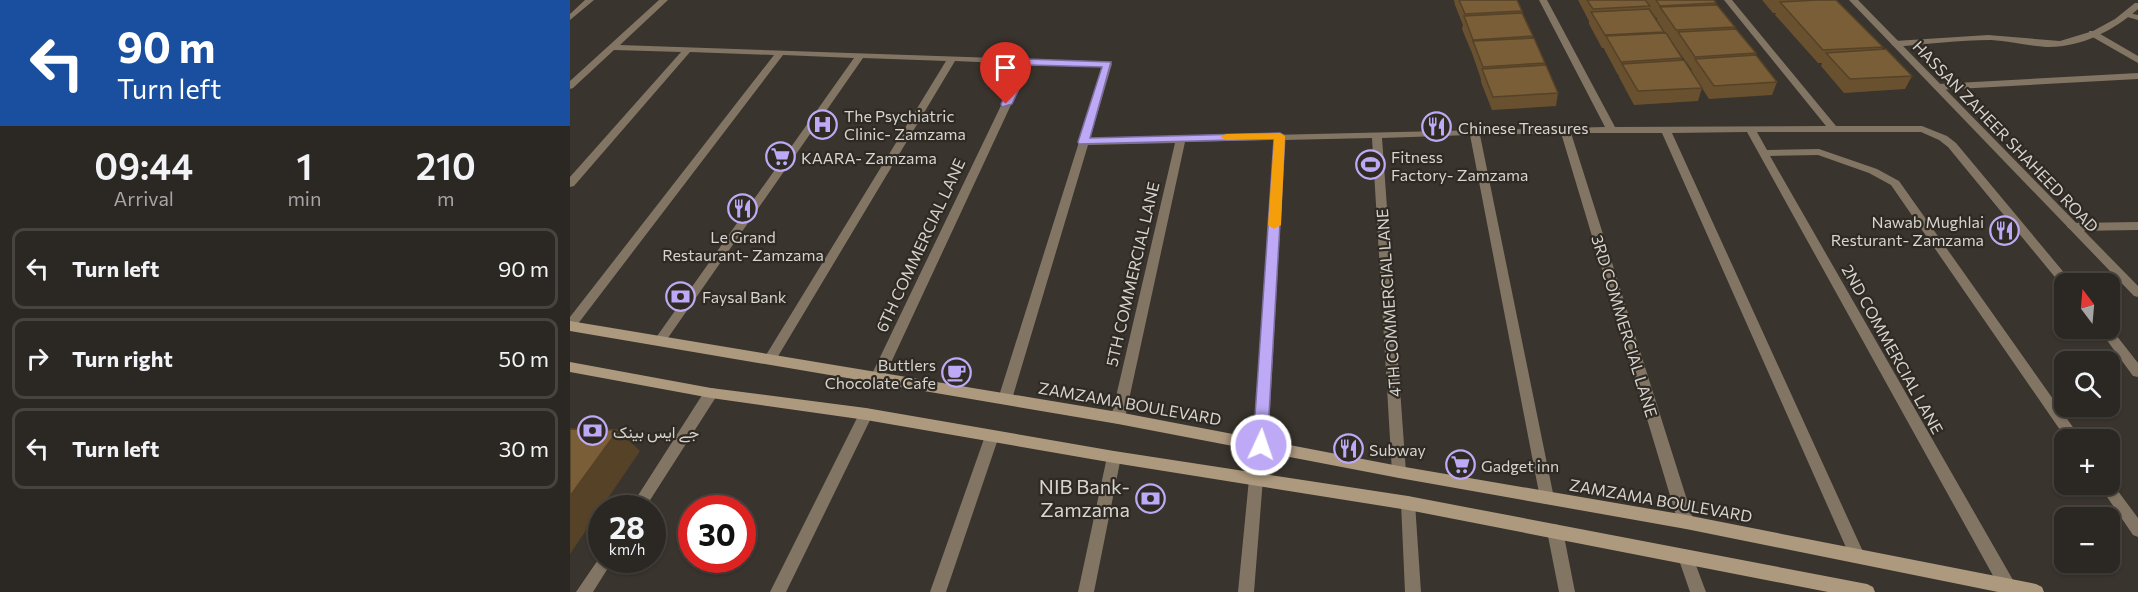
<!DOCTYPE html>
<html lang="en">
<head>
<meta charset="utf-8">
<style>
	:root { --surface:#2b2722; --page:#332f2a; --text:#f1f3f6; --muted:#a6a5a5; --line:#474440 }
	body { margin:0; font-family:Commissioner,Vazirmatn,sans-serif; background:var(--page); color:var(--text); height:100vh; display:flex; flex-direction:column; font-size:22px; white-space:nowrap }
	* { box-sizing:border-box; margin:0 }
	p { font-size:20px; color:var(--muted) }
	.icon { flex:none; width:33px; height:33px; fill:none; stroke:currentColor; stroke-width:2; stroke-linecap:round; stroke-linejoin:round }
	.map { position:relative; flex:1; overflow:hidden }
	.details { display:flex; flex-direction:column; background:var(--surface); width:570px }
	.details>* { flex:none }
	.banner { background:#1a4fa0; color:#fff; overflow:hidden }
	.needle { width:39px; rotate:344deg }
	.controls { position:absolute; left:1484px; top:273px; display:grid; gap:12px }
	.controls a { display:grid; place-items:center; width:66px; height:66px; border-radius:12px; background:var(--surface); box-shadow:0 2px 4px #0004,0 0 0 2px var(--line); font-size:30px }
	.speed { position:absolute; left:18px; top:495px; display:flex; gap:12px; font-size:30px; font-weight:700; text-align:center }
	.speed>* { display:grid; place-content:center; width:78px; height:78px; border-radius:50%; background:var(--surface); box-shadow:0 2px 4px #0004,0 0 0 2px var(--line); line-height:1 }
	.speed small { font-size:15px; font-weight:400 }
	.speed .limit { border:9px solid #d22; background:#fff; color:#111 }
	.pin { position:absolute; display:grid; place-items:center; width:51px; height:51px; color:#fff; margin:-62px -26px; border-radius:50% 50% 50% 0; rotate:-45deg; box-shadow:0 0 6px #0007 }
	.pin .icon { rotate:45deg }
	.me { position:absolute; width:66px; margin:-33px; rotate:3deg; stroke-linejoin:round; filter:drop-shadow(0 0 4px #0008) }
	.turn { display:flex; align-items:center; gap:21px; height:126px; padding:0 18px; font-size:27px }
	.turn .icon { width:78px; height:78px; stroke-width:2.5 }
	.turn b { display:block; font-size:42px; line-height:51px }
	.eta { display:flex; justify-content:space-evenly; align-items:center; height:102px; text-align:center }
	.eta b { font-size:36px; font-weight:600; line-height:42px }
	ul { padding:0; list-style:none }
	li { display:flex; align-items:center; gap:18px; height:81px; margin:0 12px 9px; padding:0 6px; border:3px solid var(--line); border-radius:12px }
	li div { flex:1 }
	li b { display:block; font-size:22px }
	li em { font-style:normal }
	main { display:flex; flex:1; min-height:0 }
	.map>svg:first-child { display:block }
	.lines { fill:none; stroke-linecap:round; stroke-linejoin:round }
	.service { fill:#827564; fill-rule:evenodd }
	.minor { fill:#827564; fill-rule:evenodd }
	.tertiary { fill:#827564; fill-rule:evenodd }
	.secondary { fill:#ad997e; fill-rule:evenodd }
	.wall { fill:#695130; fill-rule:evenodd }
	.shaded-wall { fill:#554227 }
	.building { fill:#7a5e38; stroke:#554227; stroke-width:1.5 }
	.route { fill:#bda9f5; stroke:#7b6e9f; stroke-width:1.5 }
	.slow { fill:#f59e0b }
	.labels { text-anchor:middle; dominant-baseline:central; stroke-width:4.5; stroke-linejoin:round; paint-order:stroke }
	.poi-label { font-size:16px; fill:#d7d4cf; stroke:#2f2a23; text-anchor:start }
	.street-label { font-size:16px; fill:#d7d4cf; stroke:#2f2a23 }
	.near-poi-label { font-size:20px; fill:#d7d4cf; stroke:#2f2a23; text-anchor:end }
</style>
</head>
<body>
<main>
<section class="details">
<div class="banner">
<div class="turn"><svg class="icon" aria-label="left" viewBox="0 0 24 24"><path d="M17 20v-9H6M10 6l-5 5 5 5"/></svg><div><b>90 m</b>Turn left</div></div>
</div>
<div class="eta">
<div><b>09:44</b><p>Arrival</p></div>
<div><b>1</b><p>min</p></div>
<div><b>210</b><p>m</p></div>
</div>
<ul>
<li><svg class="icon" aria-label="left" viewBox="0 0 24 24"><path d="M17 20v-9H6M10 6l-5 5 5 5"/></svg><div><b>Turn left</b></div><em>90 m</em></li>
<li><svg class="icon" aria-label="right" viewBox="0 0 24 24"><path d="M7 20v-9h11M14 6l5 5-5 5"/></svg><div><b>Turn right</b></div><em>50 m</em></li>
<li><svg class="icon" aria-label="left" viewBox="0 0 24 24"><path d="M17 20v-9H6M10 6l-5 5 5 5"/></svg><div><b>Turn left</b></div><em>30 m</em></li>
</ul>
</section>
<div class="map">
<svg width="1568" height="592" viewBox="0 0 1568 592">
	<rect width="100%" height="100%" fill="#39342d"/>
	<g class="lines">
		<g class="service">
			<polygon points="1554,12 1568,15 1568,20 1554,16"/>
			<polygon points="1519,31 1525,31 1568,56 1568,63 1519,35"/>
			<polygon points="1568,73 1568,79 1368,90 1363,87 1368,84"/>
			<polygon points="1568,222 1568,230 1503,231 1497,227 1503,223"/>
		</g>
		<g class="minor">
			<polygon points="15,0 24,0 0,20 0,14"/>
			<polygon points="89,0 98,0 50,45 541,62 542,64 520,139 607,137 611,135 615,137 1035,127 969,0 977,0 1045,127 1256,126 1154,0 1162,0 1266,126 1352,126 1377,136 1386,143 1501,281 1503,284 1494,284 1493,287 1378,147 1369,140 1351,132 1187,132 1197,150 1249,149 1307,169 1329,181 1512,440 1497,440 1321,185 1299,173 1248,155 1200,156 1443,580 1445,585 1443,590 1438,592 1431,590 1177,132 1102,133 1295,556 1292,561 1287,563 1282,561 1092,133 1001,133 1124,522 1121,527 1116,529 1111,527 1108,522 991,133 910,135 984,498 982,503 977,504 972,503 970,498 900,135 812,138 836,472 834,476 829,478 824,476 822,472 802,138 715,140 698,445 696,449 691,451 686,449 684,445 705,140 615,142 555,418 553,422 548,424 543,422 541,418 605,143 518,145 442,399 440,403 435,404 430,403 428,399 533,66 460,64 312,382 307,383 302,382 300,378 451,64 385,61 204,363 194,363 193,360 376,61 293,58 93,345 85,345 83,342 85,339 284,58 213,55 4,329 0,331 0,317 204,55 120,52 4,186 0,187 0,177 111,52 44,50 3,88 0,89 0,81"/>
			<path d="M1565 3H1568V9C1543 31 1510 48 1476 47 1458 46 1440 41 1421 40 1389 40 1357 44 1325 47L1321 44 1325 41 1418 35 1490 41 1523 31 1545 19Z"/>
			<polygon points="1539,326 1568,363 1568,377 1563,376 1528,328 1539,328"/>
			<polygon points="141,388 146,389 148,393 146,397 75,508 60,508 136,389"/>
			<polygon points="296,408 301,410 303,414 216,592 200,592 291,410"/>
			<polygon points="422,430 427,432 429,436 376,592 360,592 415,436 417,432"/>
			<polygon points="544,451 549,453 551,457 524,592 508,592 537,457 539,453"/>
			<polygon points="686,473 691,475 693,479 684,592 668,592 679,479 681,475"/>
			<polygon points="1539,479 1568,518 1568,537 1563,535 1531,488 1529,484 1539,484"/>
			<polygon points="838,496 843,498 845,503 851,592 835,592 831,503 833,498"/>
			<polygon points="985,524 990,526 993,531 1005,592 989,592 977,531 980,526"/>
			<polygon points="1116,550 1121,552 1136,592 1120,592 1108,557 1111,552"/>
			<polygon points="32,554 32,560 43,560 23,592 6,592"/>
		</g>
		<polygon class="tertiary" points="1279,0 1288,0 1568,286 1568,297 1564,296"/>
		<g class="secondary">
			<polygon points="0,321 548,412 829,466 1116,515 1466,584 1472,587 1474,592 1428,592 1116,529 829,478 548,424 0,331"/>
			<polygon points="0,362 141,388 296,408 544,451 838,496 1297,584 1303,587 1305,592 1258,592 838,510 544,463 296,420 141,398 0,372"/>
		</g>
	</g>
	<g class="wall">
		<polygon points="884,0 947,0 963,36 962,38 975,63 975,65 988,93 986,106 922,110 911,82 911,79 902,53 892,29 893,25 885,5"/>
		<path d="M1008 0H1144L1146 3 1145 5 1165 27 1164 29 1186 53 1185 55 1207 82 1202 95 1139 99 1132 88 1128 101 1064 105 1049 77V75H1048L1034 49V48H1032L1019 24V21ZM1079 8 1086 18H1087V20L1095 33H1094V32L1079 9ZM1103 43H1104V45L1122 70 1121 71 1112 60V58Z"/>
		<polygon points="1192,0 1266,0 1313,47 1311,50 1342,76 1335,89 1274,93 1251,66 1252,63 1248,63 1205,15 1206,13 1203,13"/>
	</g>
	<polygon class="shaded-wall" points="48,430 70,451 0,554 0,496"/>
	<g class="building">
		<polygon points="889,0 947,0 952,11 895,14"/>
		<polygon points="1017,0 1075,0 1080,6 1023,9"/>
		<polygon points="1086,0 1144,0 1146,3 1090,6"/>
		<polygon points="1248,0 1266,0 1313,47 1253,50 1210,2"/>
		<polygon points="1147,5 1165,27 1106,30 1090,7"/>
		<polygon points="1079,9 1094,32 1035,35 1021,12"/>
		<polygon points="952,13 963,36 903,40 894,16"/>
		<polygon points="1166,29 1186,53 1125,57 1108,32"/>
		<polygon points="1096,33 1112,58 1051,62 1036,36"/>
		<polygon points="964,38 975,63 913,67 903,41"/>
		<polygon points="1316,49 1342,76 1280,79 1256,53"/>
		<polygon points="1186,55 1207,82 1144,86 1125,59"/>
		<polygon points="1114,60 1132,88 1068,91 1052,64"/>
		<polygon points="976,65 988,93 923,97 912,69"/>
		<polygon points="0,429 48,430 0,496"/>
	</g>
	<polygon class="route" points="456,59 541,62 520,138 710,133 715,136 697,450 686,450 683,445 704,139 509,144 508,142 532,67 460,65 442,104 432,107 431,104 451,62"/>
	<polygon class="slow" points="710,133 715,136 711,225 704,229 698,225 704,139 656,140 650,137 656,134"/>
	<defs>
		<symbol id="hospital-ring" viewBox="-11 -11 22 22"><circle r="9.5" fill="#2f2a23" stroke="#bda9f5" stroke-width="1.5"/><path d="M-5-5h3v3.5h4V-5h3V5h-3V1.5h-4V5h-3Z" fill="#bda9f5"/></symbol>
		<symbol id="restaurant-ring" viewBox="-11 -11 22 22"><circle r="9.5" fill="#2f2a23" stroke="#bda9f5" stroke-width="1.5"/><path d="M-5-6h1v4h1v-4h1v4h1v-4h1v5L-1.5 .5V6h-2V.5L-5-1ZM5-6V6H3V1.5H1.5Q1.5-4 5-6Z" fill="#bda9f5"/></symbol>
		<symbol id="supermarket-ring" viewBox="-11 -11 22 22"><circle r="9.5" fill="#2f2a23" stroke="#bda9f5" stroke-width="1.5"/><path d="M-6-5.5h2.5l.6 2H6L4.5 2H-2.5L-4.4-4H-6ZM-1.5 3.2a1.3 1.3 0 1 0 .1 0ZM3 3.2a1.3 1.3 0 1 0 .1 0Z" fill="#bda9f5"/></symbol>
		<symbol id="stadium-ring" viewBox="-11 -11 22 22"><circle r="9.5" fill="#2f2a23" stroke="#bda9f5" stroke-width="1.5"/><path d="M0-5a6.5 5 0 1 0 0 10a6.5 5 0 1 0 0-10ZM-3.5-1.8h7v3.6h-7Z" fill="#bda9f5"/></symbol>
		<symbol id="bank-ring" viewBox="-11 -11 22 22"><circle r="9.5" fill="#2f2a23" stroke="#bda9f5" stroke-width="1.5"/><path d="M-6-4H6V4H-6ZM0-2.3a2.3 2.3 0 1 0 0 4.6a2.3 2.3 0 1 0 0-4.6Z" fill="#bda9f5"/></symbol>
		<symbol id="cafe-ring" viewBox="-11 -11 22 22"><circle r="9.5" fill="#2f2a23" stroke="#bda9f5" stroke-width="1.5"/><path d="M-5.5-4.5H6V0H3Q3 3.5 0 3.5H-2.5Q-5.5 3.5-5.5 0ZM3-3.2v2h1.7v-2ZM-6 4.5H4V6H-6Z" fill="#bda9f5"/></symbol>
	</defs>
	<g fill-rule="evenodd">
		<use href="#hospital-ring" x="236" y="108" width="33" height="33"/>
		<use href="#restaurant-ring" x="850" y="110" width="33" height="33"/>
		<use href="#supermarket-ring" x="194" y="140" width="33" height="33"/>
		<use href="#stadium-ring" x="784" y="148" width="33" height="33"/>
		<use href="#restaurant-ring" x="156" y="192" width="33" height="33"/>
		<use href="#restaurant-ring" x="1418" y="214" width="33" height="33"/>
		<use href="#bank-ring" x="94" y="280" width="33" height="33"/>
		<use href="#cafe-ring" x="370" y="356" width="33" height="33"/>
		<use href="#bank-ring" x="6" y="414" width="33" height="33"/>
		<use href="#restaurant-ring" x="762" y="432" width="33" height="33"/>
		<use href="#supermarket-ring" x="874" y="448" width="33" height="33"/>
		<use href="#bank-ring" x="564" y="482" width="33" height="33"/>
	</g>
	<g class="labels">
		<g class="poi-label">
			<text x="274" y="115">The Psychiatric<tspan x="274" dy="18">Clinic- Zamzama</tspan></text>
			<text x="888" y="127">Chinese Treasures</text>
			<text x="821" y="156">Fitness<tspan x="821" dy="18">Factory- Zamzama</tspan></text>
			<text x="231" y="157">KAARA- Zamzama</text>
			<text x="1414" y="221" text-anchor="end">Nawab Mughlai<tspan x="1414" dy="18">Resturant- Zamzama</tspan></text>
			<text x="173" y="236" text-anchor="middle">Le Grand<tspan x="173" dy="18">Restaurant- Zamzama</tspan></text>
			<text x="132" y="296">Faysal Bank</text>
			<text x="366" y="364" text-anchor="end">Buttlers<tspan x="366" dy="18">Chocolate Cafe</tspan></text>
			<text x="43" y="431">جے ایس بینک</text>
			<text x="799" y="449">Subway</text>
			<text x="911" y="465">Gadget inn</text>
		</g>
		<g class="street-label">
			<text transform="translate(1436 136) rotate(46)">HASSAN ZAHEER SHAHEED ROAD</text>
			<text transform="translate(350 245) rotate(-65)">6TH COMMERCIAL LANE</text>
			<text transform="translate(562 274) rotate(-77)">5TH COMMERCIAL LANE</text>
			<text transform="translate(818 303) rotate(-94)">4TH COMMERCIAL LANE</text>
			<text transform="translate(1055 326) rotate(73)">3RD COMMERCIAL LANE</text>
			<text transform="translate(1323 349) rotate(61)">2ND COMMERCIAL LANE</text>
			<text transform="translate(560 403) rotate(10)">ZAMZAMA BOULEVARD</text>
			<text transform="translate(1091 500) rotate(10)">ZAMZAMA BOULEVARD</text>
		</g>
		<g class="near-poi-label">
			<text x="560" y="486">NIB Bank-<tspan x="560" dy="23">Zamzama</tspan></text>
		</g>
	</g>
</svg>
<div class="controls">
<a><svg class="needle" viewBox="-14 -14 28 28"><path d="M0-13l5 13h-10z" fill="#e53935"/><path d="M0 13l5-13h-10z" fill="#a6a5a5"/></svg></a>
<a><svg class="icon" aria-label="search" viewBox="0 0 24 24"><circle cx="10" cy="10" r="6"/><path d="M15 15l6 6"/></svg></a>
<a>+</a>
<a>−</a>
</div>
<div class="speed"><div>28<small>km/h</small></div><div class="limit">30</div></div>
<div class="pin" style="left:436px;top:104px;background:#d93025"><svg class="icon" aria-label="arrive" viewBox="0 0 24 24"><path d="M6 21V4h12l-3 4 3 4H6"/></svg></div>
<svg class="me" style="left:691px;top:445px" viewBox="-20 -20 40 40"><circle r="17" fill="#bda9f5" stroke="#fff" stroke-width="3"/><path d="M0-11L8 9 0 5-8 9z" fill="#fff"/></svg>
</div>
</main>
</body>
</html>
